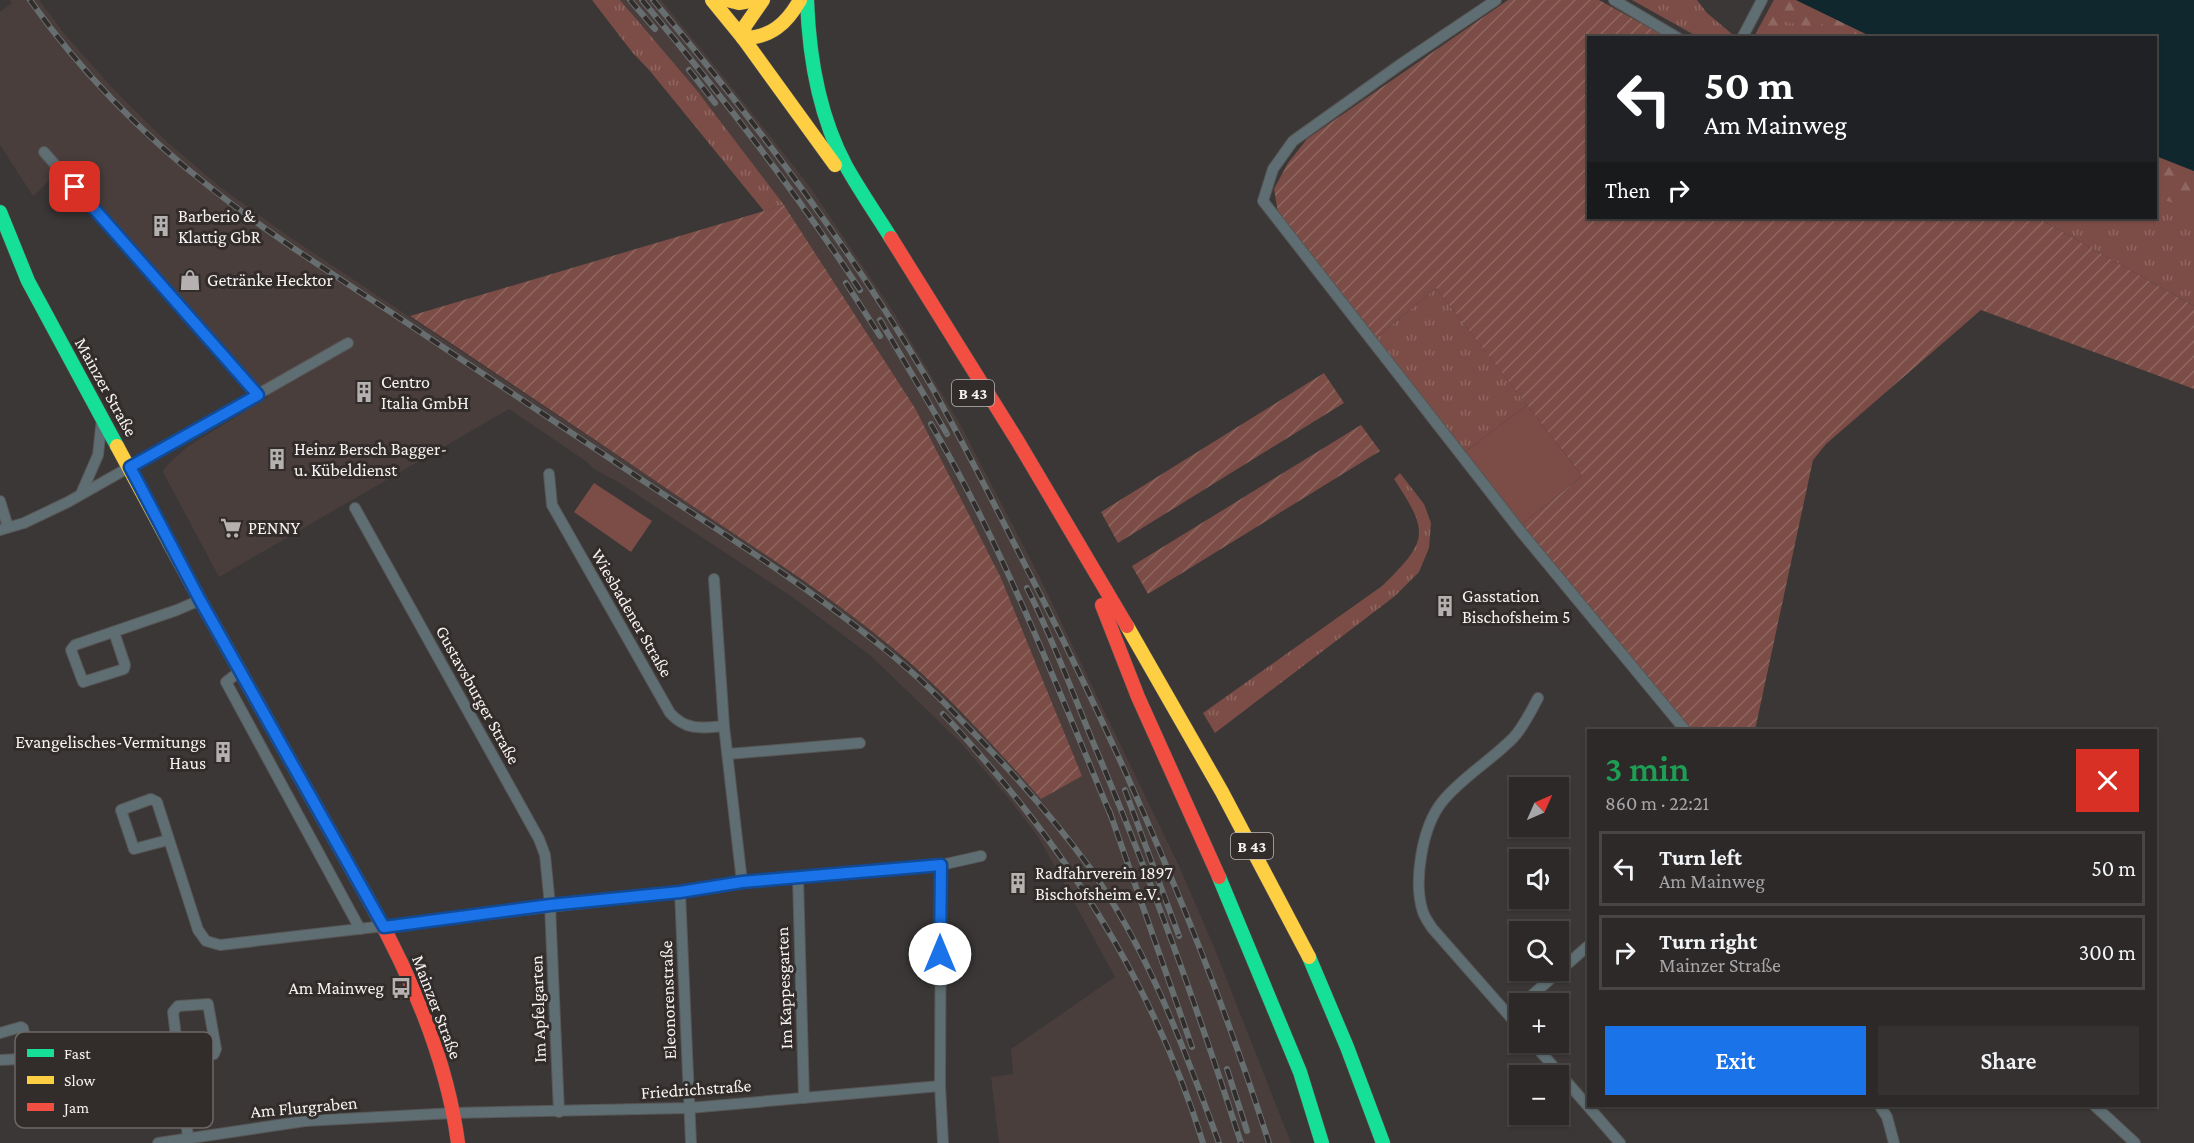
<!DOCTYPE html>
<html lang="en">
<head>
<meta charset="utf-8">
<style>
	:root { --surface:#2c2928; --page:#343130; --text:#f1f3f6; --muted:#a6a6a8; --line:#484545; --accent:#1a73e8 }
	body { margin:0; font-family:"Crimson Pro",serif; background:var(--page); color:var(--text); height:100vh; display:flex; flex-direction:column; font-size:22px; white-space:nowrap }
	* { box-sizing:border-box; margin:0 }
	p { font-size:20px; color:var(--muted) }
	.icon { flex:none; width:33px; height:33px; fill:none; stroke:currentColor; stroke-width:2; stroke-linecap:round; stroke-linejoin:round }
	.map { position:relative; flex:1; overflow:hidden }
	.drawer { position:absolute; left:1587px; top:729px; width:570px; height:378px; display:flex; flex-direction:column; background:var(--surface); border-radius:0px; box-shadow:0 2px 4px #0004,0 0 0 2px var(--line) }
	.drawer>* { flex:none }
	.banner { position:absolute; left:1587px; top:36px; width:570px; height:183px; border-radius:0px; box-shadow:0 2px 4px #0004,0 0 0 2px var(--line); background:#202124; color:#fff; overflow:hidden }
	.needle { width:39px; rotate:45deg }
	.controls { position:absolute; left:1509px; top:777px; display:grid; gap:12px }
	.controls a { display:grid; place-items:center; width:60px; height:60px; border-radius:0px; background:var(--surface); box-shadow:0 2px 4px #0004,0 0 0 2px var(--line); font-size:30px }
	.pin { position:absolute; display:grid; place-items:center; width:51px; height:51px; color:#fff; margin:-26px; border-radius:12px; box-shadow:0 3px 9px #0006 }
	.me { position:absolute; width:66px; margin:-33px; rotate:0deg; stroke-linejoin:round; filter:drop-shadow(0 0 4px #0008) }
	.turn { display:flex; align-items:center; gap:21px; height:126px; padding:0 18px; font-size:27px }
	.turn .icon { width:78px; height:78px; stroke-width:2.5 }
	.turn b { display:block; font-size:42px; line-height:51px }
	.then { display:flex; align-items:center; height:57px; padding:0 18px; background:#0003; gap:12px; font-size:22px }
	.round { display:grid; place-items:center; flex:none; width:63px; height:63px; border-radius:0px; background:var(--page) }
	.overview { display:flex; align-items:center; justify-content:space-between; height:102px; padding:0 18px }
	h1 { font-size:36px; font-weight:600; line-height:45px; color:#1e9e55 }
	.primary-button { display:flex; gap:12px; margin-top:auto; padding:12px 18px }
	.primary-button a { flex:1; height:69px; border-radius:0px; background:var(--accent); color:#fff; font-size:24px; font-weight:600; line-height:69px; text-align:center }
	.primary-button a+a { background:var(--page); color:var(--text) }
	ul { padding:0; list-style:none }
	li { display:flex; align-items:center; gap:18px; height:75px; margin:0 12px 9px; padding:0 6px; border:3px solid var(--line); border-radius:0px }
	li div { flex:1 }
	li b { display:block; font-size:22px }
	li em { font-style:normal }
	.map>svg:first-child { display:block }
	.built { fill:#4a3e3c }
	.grass { fill:url(#grass-tufts) }
	.forest { fill:url(#forest-firs) }
	.garden { fill:url(#garden-furrows) }
	.pitch { fill:#7b4d46 }
	.water { fill:#10272e }
	.lines { fill:none; stroke-linecap:round; stroke-linejoin:round }
	.street-casing { stroke:#575555; stroke-width:12 }
	.fast-casing { stroke:#575555; stroke-width:15 }
	.slow-casing { stroke:#575555; stroke-width:15 }
	.jam-casing { stroke:#575555; stroke-width:15 }
	.street { stroke:#5f6e72; stroke-width:10 }
	.fast { stroke:#16e098; stroke-width:14 }
	.slow { stroke:#ffcf43; stroke-width:14 }
	.jam { stroke:#f24e42; stroke-width:14 }
	.rail-casing { stroke:#676e70; stroke-width:6 }
	.rail { stroke:#322c2a; stroke-width:4; stroke-dasharray:11; stroke-linecap:butt }
	.route-casing { stroke:#114b97; stroke-width:15 }
	.route { stroke:#1a73e8; stroke-width:10 }
	.labels { text-anchor:middle; dominant-baseline:central; stroke-width:6; stroke-linejoin:round; paint-order:stroke }
	.shield { fill:#322c2a; stroke:#bcb7b6; stroke-width:1.5 }
	.shield-label { font-size:16px; font-weight:bold; fill:#f7f2f2 }
	.poi-label { font-size:18px; fill:#f7f2f2; stroke:#322c2a; text-anchor:start }
	.street-label { font-size:18px; fill:#f7f2f2; stroke:#322c2a }
	.key { fill:#322c2a; stroke:#6d6766; stroke-width:1.5 }
	.key-label { font-size:16px; fill:#f7f2f2 }
</style>
</head>
<body>
<div class="map">
<svg width="2194" height="1143" viewBox="0 0 2194 1143">
	<defs>
		<pattern id="grass-tufts" width="24" height="20" patternUnits="userSpaceOnUse" patternTransform="scale(1.5)"><rect width="24" height="20" fill="#7b4d46"/><path d="M3 7l-1-3M5 7V3M7 7l1-3M15 17l-1-3M17 17v-4M19 17l1-3" fill="none" stroke="#8e6761"/></pattern>
		<pattern id="forest-firs" width="22" height="20" patternUnits="userSpaceOnUse" patternTransform="scale(1.5)"><rect width="22" height="20" fill="#7b4d46"/><path d="M5 1l3.5 6h-7zM16 11l3.5 6h-7z" fill="#8e6761"/></pattern>
		<pattern id="garden-furrows" width="10" height="10" patternUnits="userSpaceOnUse" patternTransform="scale(1.5)"><rect width="10" height="10" fill="#7b4d46"/><path d="M-1 1l2-2M0 10L10 0M9 11l2-2" fill="none" stroke="#8e6761"/></pattern>
	</defs>
	<rect width="100%" height="100%" fill="#3a3736"/>
	<polygon class="built" points="10,0 39,0 66,36 117,93 166,141 220,187 291,238 722,525 840,607 875,634 929,681 1002,754 1042,798 1082,776 1001,578 915,408 784,205 695,88 620,0 661,0 719,71 810,187 896,316 961,426 1039,576 1179,866 1214,947 1291,1143 999,1143 991,1077 1013,1074 1011,1049 1115,977 1039,838 1010,800 959,741 871,656 791,596 618,482 594,469 587,462 509,409 219,577 163,472 165,467 187,447 268,397 63,168 33,196 0,145 0,12 12,3"/>
	<g class="grass">
		<polygon points="592,0 620,0 695,88 784,205 764,211 650,71 632,52"/>
		<polygon points="1632,0 1697,0 1707,13 1732,34 1732,37 1698,37"/>
		<polygon points="1774,0 1796,0 1872,37 1754,38"/>
		<polygon points="2156,156 2194,171 2194,306 2038,218 2156,218"/>
		<polygon points="1436,288 1527,405 1465,452 1376,338"/>
		<path d="M1400 473 1424 504 1431 523 1429 548 1419 572 1395 596 1215 733 1203 713 1382 586C1428 541 1430 533 1394 479Z"/>
	</g>
	<g class="forest">
		<polygon points="1774,0 1796,0 1872,37 1847,37 1822,24 1809,27 1782,21 1774,32 1756,33"/>
		<polygon points="2156,156 2194,171 2194,210 2156,197"/>
	</g>
	<g class="garden">
		<polygon points="1599,0 1666,37 1588,38 1588,218 2038,218 2194,306 2194,389 1981,310 1826,444 1813,460 1755,730 1690,730 1522,524 1582,476 1436,288 1376,338 1278,213 1274,189 1288,163 1307,139 1508,0"/>
		<path d="M784 205 915 408 1001 578 1082 776 1041 799C999 751 956 704 909 662 841 603 763 553 688 503 596 440 503 378 410 316Z"/>
		<polygon points="1324,373 1344,403 1118,543 1101,512"/>
		<polygon points="1361,425 1380,451 1148,594 1132,566"/>
	</g>
	<g class="pitch">
		<polygon points="1527,405 1582,476 1522,524 1465,452"/>
		<polygon points="594,483 652,521 631,552 574,512"/>
	</g>
	<polygon class="water" points="1796,0 2194,0 2194,171 2156,156 2156,38 1872,37"/>
	<g class="lines">
		<defs>
			<g id="street">
				<polyline points="1496,0 1401,64 1293,141 1273,169 1263,201 1522,533 1685,730"/>
				<polyline points="1614,0 1678,38"/>
				<polyline points="1742,38 1762,0"/>
				<polyline points="44,152 258,395"/>
				<path d="M549 474 552 505 670 713C686 731 702 728 724 726"/>
				<polyline points="81,494 98,455 102,418"/>
				<polyline points="0,501 8,527"/>
				<polyline points="355,508 539,839 545,855 550,905 559,1112"/>
				<polyline points="0,530 24,523 68,502 348,343"/>
				<polyline points="714,579 724,726 742,882"/>
				<polyline points="114,632 125,665 124,669 83,682 71,650 75,645 177,610 200,600"/>
				<polyline points="240,671 226,682 360,929"/>
				<polyline points="728,754 860,743"/>
				<polyline points="168,840 134,849 121,810 151,799 157,802 198,930 206,941 220,945 680,892 742,882 941,865 981,856"/>
				<polyline points="941,865 940,1086 943,1143"/>
				<polyline points="798,878 804,1098"/>
				<polyline points="680,892 691,1143"/>
				<polyline points="1522,1004 1588,946"/>
				<path d="M1520 1028 1432 928C1429 923 1425 918 1423 912 1413 882 1422 827 1442 802 1462 777 1492 760 1514 737 1524 726 1531 711 1538 698"/>
				<polyline points="0,1033 21,1027 23,1028 25,1038 21,1059 0,1060"/>
				<polyline points="1532,1042 1620,1143"/>
				<polyline points="180,1061 214,1054 216,1049 208,1004 178,1006 173,1012 188,1137"/>
				<polyline points="1880,1106 1887,1117 1894,1143"/>
				<polyline points="2095,1106 2135,1143"/>
				<polyline points="158,1143 305,1121 454,1113 689,1108 940,1086"/>
			</g>
			<g id="fast">
				<path d="M807 0C809 57 819 116 846 166 860 191 876 214 891 238"/>
				<polyline points="0,212 28,281 117,446"/>
				<polyline points="1219,877 1300,1072 1322,1143"/>
				<polyline points="1309,957 1347,1047 1383,1143"/>
			</g>
			<g id="slow">
				<polyline points="712,0 743,38"/>
				<polyline points="727,0 739,3 755,0"/>
				<polyline points="763,0 745,26 743,38 835,165"/>
				<path d="M743 38C771 38 787 23 800 0"/>
				<polyline points="117,446 200,600 371,904"/>
				<polyline points="1127,626 1222,792 1309,957"/>
			</g>
			<g id="jam">
				<polyline points="891,238 1017,440 1127,626"/>
				<polyline points="1102,605 1138,697 1219,877"/>
				<path d="M371 904C412 978 447 1059 458 1143"/>
			</g>
		</defs>
		<use href="#street" class="street-casing"/>
		<use href="#fast" class="fast-casing"/>
		<use href="#slow" class="slow-casing"/>
		<use href="#jam" class="jam-casing"/>
		<use href="#street" class="street"/>
		<use href="#fast" class="fast"/>
		<use href="#slow" class="slow"/>
		<use href="#jam" class="jam"/>
		<defs>
			<g id="rail">
				<path d="M30 0C80 71 143 135 211 188 269 234 331 273 392 313 481 373 571 432 660 492 735 541 812 590 882 647 911 670 937 695 962 721 1008 767 1052 816 1090 868 1149 952 1184 1048 1219 1143"/>
				<polyline points="630,0 655,29"/>
				<path d="M642 0C720 93 793 188 860 290"/>
				<path d="M653 0C754 119 847 243 926 377 968 449 1004 525 1042 598 1131 774 1209 955 1269 1143"/>
				<polyline points="689,70 715,103"/>
				<polyline points="846,283 880,336"/>
				<polyline points="880,320 947,434"/>
				<path d="M931 424C1004 549 1056 684 1111 816"/>
				<path d="M1027 588C1053 639 1073 694 1095 747 1150 876 1198 1009 1241 1143"/>
				<path d="M943 714C958 729 972 746 986 762 1082 872 1160 1003 1203 1143"/>
				<polyline points="1125,790 1179,936"/>
				<polyline points="1109,810 1192,1047"/>
				<polyline points="1227,1069 1247,1131"/>
			</g>
		</defs>
		<use href="#rail" class="rail-casing"/>
		<use href="#rail" class="rail"/>
	</g>
	<g class="lines">
		<defs>
			<polyline id="route" points="75,187 258,395 130,467 200,600 384,927 550,905 680,892 742,882 941,865 940,954"/>
		</defs>
		<use href="#route" class="route-casing"/>
		<use href="#route" class="route"/>
	</g>
	<defs>
		<symbol id="building-bare" viewBox="-9 -9 18 18"><path d="M-4-6H4V6H1V3H-1V6H-4ZM-2.5-4.3h1.7v1.8h-1.7ZM.8-4.3h1.7v1.8H.8ZM-2.5-1h1.7V.8h-1.7ZM.8-1h1.7V.8H.8Z" fill="#b5b1b0" stroke="#322c2a" stroke-width="2.5" paint-order="stroke"/></symbol>
		<symbol id="shop-bare" viewBox="-9 -9 18 18"><path d="M-5-2.5h2.3a2.7 3.5 0 0 1 5.4 0H5L5.5 6h-11ZM-1.5-2.5h3a1.5 2.3 0 0 0-3 0Z" fill="#b5b1b0" stroke="#322c2a" stroke-width="2.5" paint-order="stroke"/></symbol>
		<symbol id="supermarket-bare" viewBox="-9 -9 18 18"><path d="M-6-5.5h2.5l.6 2H6L4.5 2H-2.5L-4.4-4H-6ZM-1.5 3.2a1.3 1.3 0 1 0 .1 0ZM3 3.2a1.3 1.3 0 1 0 .1 0Z" fill="#b5b1b0" stroke="#322c2a" stroke-width="2.5" paint-order="stroke"/></symbol>
		<symbol id="bus-bare" viewBox="-9 -9 18 18"><path d="M-5-6H5V4H4V6H2V4H-2V6H-4V4H-5ZM-3.5-4V0h7V-4ZM-3.5 1.2v1.5H-2V1.2ZM2 1.2v1.5H3.5V1.2Z" fill="#b5b1b0" stroke="#322c2a" stroke-width="2.5" paint-order="stroke"/></symbol>
	</defs>
	<g fill-rule="evenodd">
		<use href="#building-bare" x="146" y="211" width="30" height="30"/>
		<use href="#shop-bare" x="175" y="265" width="30" height="30"/>
		<use href="#building-bare" x="349" y="377" width="30" height="30"/>
		<use href="#building-bare" x="262" y="444" width="30" height="30"/>
		<use href="#supermarket-bare" x="216" y="513" width="30" height="30"/>
		<use href="#building-bare" x="1430" y="591" width="30" height="30"/>
		<use href="#building-bare" x="208" y="737" width="30" height="30"/>
		<use href="#building-bare" x="1003" y="868" width="30" height="30"/>
		<use href="#bus-bare" x="386" y="973" width="30" height="30"/>
	</g>
	<g class="labels">
		<g class="shield">
			<rect x="952" y="380" width="42" height="26" rx="4.5"/>
			<rect x="1231" y="833" width="42" height="26" rx="4.5"/>
		</g>
		<g class="shield-label">
			<text x="973" y="393">B 43</text>
			<text x="1252" y="846">B 43</text>
		</g>
		<g class="poi-label">
			<text x="178" y="216">Barberio &amp;<tspan x="178" dy="21">Klattig GbR</tspan></text>
			<text x="207" y="280">Getränke Hecktor</text>
			<text x="381" y="382">Centro<tspan x="381" dy="21">Italia GmbH</tspan></text>
			<text x="294" y="449">Heinz Bersch Bagger-<tspan x="294" dy="21">u. Kübeldienst</tspan></text>
			<text x="248" y="528">PENNY</text>
			<text x="1462" y="596">Gasstation<tspan x="1462" dy="21">Bischofsheim 5</tspan></text>
			<text x="206" y="742" text-anchor="end">Evangelisches-Vermitungs<tspan x="206" dy="21">Haus</tspan></text>
			<text x="1035" y="873">Radfahrverein 1897<tspan x="1035" dy="21">Bischofsheim e.V.</tspan></text>
			<text x="384" y="988" text-anchor="end">Am Mainweg</text>
		</g>
		<g class="street-label">
			<text transform="translate(106 387) rotate(61)">Mainzer Straße</text>
			<text transform="translate(632 613) rotate(60)">Wiesbadener Straße</text>
			<text transform="translate(478 695) rotate(61)">Gustavsburger Straße</text>
			<text transform="translate(784 988) rotate(-92)">Im Kappesgarten</text>
			<text transform="translate(668 1000) rotate(-92)">Eleonorenstraße</text>
			<text transform="translate(437 1007) rotate(69)">Mainzer Straße</text>
			<text transform="translate(538 1009) rotate(-92)">Im Apfelgarten</text>
			<text transform="translate(696 1089) rotate(-4)">Friedrichstraße</text>
			<text transform="translate(304 1107) rotate(-5)">Am Flurgraben</text>
		</g>
	</g>
	<rect x="15" y="1032" width="198" height="96" rx="9" class="key"/>
	<rect x="27" y="1049" width="27" height="8" fill="#16e098"/>
	<rect x="27" y="1076" width="27" height="8" fill="#ffcf43"/>
	<rect x="27" y="1103" width="27" height="8" fill="#f24e42"/>
	<g class="key-label">
		<text x="64" y="1059">Fast</text>
		<text x="64" y="1086">Slow</text>
		<text x="64" y="1113">Jam</text>
	</g>
</svg>
<div class="controls">
<a><svg class="needle" viewBox="-14 -14 28 28"><path d="M0-13l5 13h-10z" fill="#e53935"/><path d="M0 13l5-13h-10z" fill="#a6a6a8"/></svg></a>
<a><svg class="icon" aria-label="sound" viewBox="0 0 24 24"><path d="M4 9h4l5-4v14l-5-4H4zM17 9q2 3 0 6"/></svg></a>
<a><svg class="icon" aria-label="search" viewBox="0 0 24 24"><circle cx="10" cy="10" r="6"/><path d="M15 15l6 6"/></svg></a>
<a>+</a>
<a>−</a>
</div>
<div class="pin" style="left:75px;top:187px;background:#d93025"><svg class="icon" aria-label="arrive" viewBox="0 0 24 24"><path d="M6 21V4h12l-3 4 3 4H6"/></svg></div>
<svg class="me" style="left:940px;top:954px" viewBox="-20 -20 40 40"><circle r="19" fill="#fff"/><path d="M0-13L10 11 0 6-10 11z" fill="#1a73e8"/></svg>
<div class="banner">
<div class="turn"><svg class="icon" aria-label="left" viewBox="0 0 24 24"><path d="M17 20v-9H6M10 6l-5 5 5 5"/></svg><div><b>50 m</b>Am Mainweg</div></div>
<div class="then">Then<svg class="icon" aria-label="right" viewBox="0 0 24 24"><path d="M7 20v-9h11M14 6l5 5-5 5"/></svg></div>
</div>
<section class="drawer">
<div class="overview"><div><h1>3 min</h1><p>860 m · 22:21</p></div><a class="round" style="background:#d93025;color:#fff"><svg class="icon" aria-label="close" viewBox="0 0 24 24"><path d="M6 6l12 12M18 6L6 18"/></svg></a></div>
<ul>
<li><svg class="icon" aria-label="left" viewBox="0 0 24 24"><path d="M17 20v-9H6M10 6l-5 5 5 5"/></svg><div><b>Turn left</b><p>Am Mainweg</p></div><em>50 m</em></li>
<li><svg class="icon" aria-label="right" viewBox="0 0 24 24"><path d="M7 20v-9h11M14 6l5 5-5 5"/></svg><div><b>Turn right</b><p>Mainzer Straße</p></div><em>300 m</em></li>
</ul>
<div class="primary-button"><a>Exit</a><a>Share</a></div>
</section>
</div>
</body>
</html>
